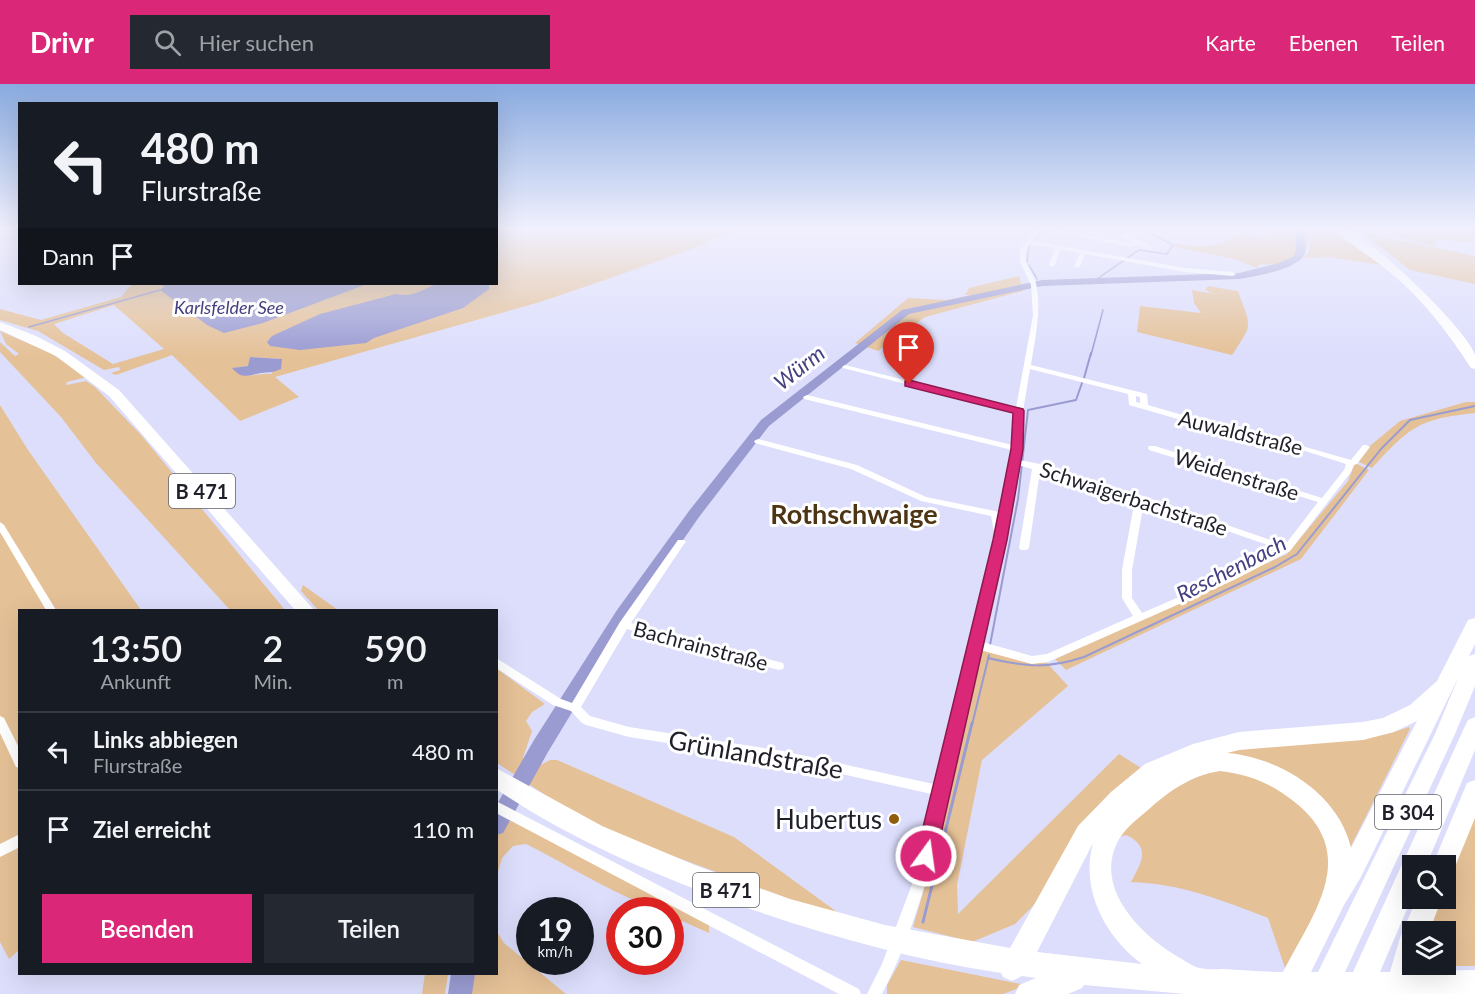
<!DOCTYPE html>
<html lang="de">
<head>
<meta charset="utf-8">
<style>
	:root { --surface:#171b24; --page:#242831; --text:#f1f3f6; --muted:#9ea1a6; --line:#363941; --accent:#db2777 }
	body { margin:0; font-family:Lato,sans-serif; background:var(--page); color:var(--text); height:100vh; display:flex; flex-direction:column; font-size:22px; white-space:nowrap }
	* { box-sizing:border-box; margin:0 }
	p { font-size:20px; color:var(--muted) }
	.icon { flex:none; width:33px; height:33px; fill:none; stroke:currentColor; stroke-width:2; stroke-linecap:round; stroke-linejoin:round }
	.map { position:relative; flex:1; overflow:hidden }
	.drawer { position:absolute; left:18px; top:525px; width:480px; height:366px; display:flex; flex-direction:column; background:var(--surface); border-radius:0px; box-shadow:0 6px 24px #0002 }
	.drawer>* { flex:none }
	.guide { position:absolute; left:18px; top:18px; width:480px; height:183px; border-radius:0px; box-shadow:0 6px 24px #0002; background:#171b24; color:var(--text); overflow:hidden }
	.buttons { position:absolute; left:1402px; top:771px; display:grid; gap:12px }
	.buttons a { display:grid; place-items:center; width:54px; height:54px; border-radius:0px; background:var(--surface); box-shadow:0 6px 24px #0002; font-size:30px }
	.speed { position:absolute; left:516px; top:813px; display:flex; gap:12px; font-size:30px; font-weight:700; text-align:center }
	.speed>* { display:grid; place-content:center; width:78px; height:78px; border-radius:50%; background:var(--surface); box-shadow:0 6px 24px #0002; line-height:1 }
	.speed small { font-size:15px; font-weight:400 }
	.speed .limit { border:9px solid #d22; background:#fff; color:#111 }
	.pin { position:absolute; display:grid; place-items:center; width:51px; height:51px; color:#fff; margin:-62px -26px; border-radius:50% 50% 50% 0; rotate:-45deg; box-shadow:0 0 6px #0007 }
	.pin .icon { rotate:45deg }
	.me { position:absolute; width:66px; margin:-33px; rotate:14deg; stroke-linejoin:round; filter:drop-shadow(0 0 4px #0008) }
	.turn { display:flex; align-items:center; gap:21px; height:126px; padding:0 24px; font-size:27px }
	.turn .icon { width:78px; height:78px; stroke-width:2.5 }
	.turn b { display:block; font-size:42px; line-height:51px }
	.then { display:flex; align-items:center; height:57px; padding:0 24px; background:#0003; gap:12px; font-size:22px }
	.eta { display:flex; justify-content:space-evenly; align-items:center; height:102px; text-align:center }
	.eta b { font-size:36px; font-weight:600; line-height:42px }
	.cta { display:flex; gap:12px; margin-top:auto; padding:12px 24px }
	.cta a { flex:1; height:69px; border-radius:0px; background:var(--accent); color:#fff; font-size:24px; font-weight:600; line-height:69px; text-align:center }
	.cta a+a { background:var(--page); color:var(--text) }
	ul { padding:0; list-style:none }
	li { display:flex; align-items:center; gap:18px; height:78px; padding:0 24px; border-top:2px solid var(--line) }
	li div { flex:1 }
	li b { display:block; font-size:22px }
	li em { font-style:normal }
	header { display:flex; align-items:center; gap:36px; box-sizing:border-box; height:84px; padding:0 30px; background:var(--accent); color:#fff }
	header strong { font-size:28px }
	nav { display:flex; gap:33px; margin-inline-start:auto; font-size:21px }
	.search { width:420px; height:54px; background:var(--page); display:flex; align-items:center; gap:15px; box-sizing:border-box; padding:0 21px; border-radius:0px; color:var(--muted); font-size:22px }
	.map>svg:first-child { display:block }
	.green { fill:#e5c197; fill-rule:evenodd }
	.water { fill:#9a9bd1 }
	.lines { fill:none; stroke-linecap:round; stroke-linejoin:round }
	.stream-far2 { stroke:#9a9bd1; stroke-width:1.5 }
	.stream-far1 { stroke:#9a9bd1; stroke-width:2 }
	.stream { stroke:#9a9bd1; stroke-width:3 }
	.river { fill:#9a9bd1; fill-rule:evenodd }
	.street { fill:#fff; fill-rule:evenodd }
	.highway { fill:#fff; fill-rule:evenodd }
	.route { fill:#db2777; stroke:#8e194d; stroke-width:1.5 }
	.poi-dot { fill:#905d0d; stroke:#fff; stroke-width:2 }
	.labels { text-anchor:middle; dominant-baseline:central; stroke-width:6; stroke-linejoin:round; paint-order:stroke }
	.far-water-label { font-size:18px; font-style:italic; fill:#444082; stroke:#fff }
	.shield { fill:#fff; stroke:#62636a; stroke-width:1.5 }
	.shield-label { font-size:20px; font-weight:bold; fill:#1f202a }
	.street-label { font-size:21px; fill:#1f202a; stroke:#fff }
	.water-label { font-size:22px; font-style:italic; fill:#444082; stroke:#fff }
	.near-street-label { font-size:26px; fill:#1f202a; stroke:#fff }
	.near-poi-label { font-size:26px; fill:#1f202a; stroke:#fff; text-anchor:end }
	.district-label { font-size:27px; font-weight:bold; fill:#4d3412; stroke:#fff }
</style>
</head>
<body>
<header>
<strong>Drivr</strong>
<div class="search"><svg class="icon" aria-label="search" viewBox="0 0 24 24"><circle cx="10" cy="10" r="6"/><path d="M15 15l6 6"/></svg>Hier suchen</div>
<nav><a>Karte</a><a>Ebenen</a><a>Teilen</a></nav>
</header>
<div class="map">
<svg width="1475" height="910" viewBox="0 0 1475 910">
	<rect width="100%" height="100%" fill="#dddefc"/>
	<g class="green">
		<path d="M497 145H727L731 147 694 164 612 193 693 166 743 145 702 163 540 218 275 293 299 313 240 337 172 271 116 291 111 289 120 286 119 283 104 286 38 247 0 236V225L41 236 121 213 132 200H496ZM114 221 164 265 113 280 63 249 54 240ZM250 273 282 275 271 290C256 288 245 298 233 284L249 282Z"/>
		<path d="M1266 145H1329L1315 150 1334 145 1381 181 1329 173 1304 174 1309 168 1312 151C1303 172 1285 183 1260 180L1257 184 1235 175 1175 163 1174 159C1198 165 1219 164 1240 149L1269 153 1270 151Z"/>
		<polygon points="1359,145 1475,145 1475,157 1464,158 1438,155 1434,162"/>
		<polygon points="1361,148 1475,172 1475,200 1410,186"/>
		<polygon points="1019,192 1023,207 925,233 878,267 855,259 908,214 946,216 972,211 965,211 969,204"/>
		<path d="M1208 202 1238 207C1251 244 1254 238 1232 271L1137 248 1140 222 1201 229 1194 219 1192 206 1214 210 1205 206Z"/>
		<polygon points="0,247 49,268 87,293 67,298 66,301 86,297 95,303 142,352 285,526 230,526 96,379 61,333 0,268 0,258 15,272 19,270 6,260"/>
		<path d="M1466 318H1475V329C1418 335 1410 343 1372 384L1357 377 1371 361 1400 337Z"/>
		<polygon points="0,321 28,366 141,526 20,526 19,753 0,764"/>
		<polygon points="1355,379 1369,386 1301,475 1066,586 1055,575 1287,470 1348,397"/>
		<polygon points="303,501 338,526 318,526 301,507"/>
		<polygon points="979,565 1031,579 1047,579 1068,602 982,676 957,801 958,830 1119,670 1141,684 1035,820 1015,840 972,858 913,843 929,788"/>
		<polygon points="496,584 545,620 532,628 526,637 532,647 523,674 537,683 550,676 557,676 734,753 837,828 821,827 622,753 548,713 497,679"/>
		<path d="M1409 643 1410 645 1349 766 1334 741 1219 668C1282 655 1348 665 1409 643Z"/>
		<path d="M1220 683 1270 694 1326 741 1333 797 1286 887 1268 834C1224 817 1179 799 1131 798 1141 779 1152 763 1126 751L1116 754 1159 709Z"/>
		<polygon points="1475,724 1475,882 1411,882 1446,880 1446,848 1425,847 1439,815 1446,814 1446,796"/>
		<path d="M518 734 709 836V849L671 832 670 826C638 826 560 776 526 760L513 762 502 774 497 791V743Z"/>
		<polygon points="19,762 19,866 9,875 0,858 0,772"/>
		<polygon points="497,848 504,859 566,910 460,910 463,890 496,890"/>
		<polygon points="901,876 1026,901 1003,910 887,910 887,901"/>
		<polygon points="425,890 448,890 445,910 422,910"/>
	</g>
	<g class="water">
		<polygon points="161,200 367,200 263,239 224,249 207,241 160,206 164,203"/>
		<path d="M436 200H489V205L463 224 374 254 366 259 300 266 270 262 267 258 272 252 320 230 396 210C412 214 422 206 436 200Z"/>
		<path d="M250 273 282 275 281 285C272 289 269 288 261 289 248 291 242 296 232 284L248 282Z"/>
	</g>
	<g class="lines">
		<g class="stream-far2">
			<polyline points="1033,157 1041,146"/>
			<polyline points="1027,178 1029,162"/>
			<polyline points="1029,181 1037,195"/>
			<polyline points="1097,195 1139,166 1167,170 1173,161 1143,145"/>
			<polyline points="29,243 160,206"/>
			<polyline points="1091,271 1103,226"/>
		</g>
		<g class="stream-far1">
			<polyline points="1084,294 1091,269"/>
			<polyline points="990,561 1018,415 1028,326 1076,316 1082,299"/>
			<path d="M988 574C1026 583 1047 585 1084 573L1275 483 1297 470 1381 365 1410 336 1475 322"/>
			<polyline points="972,641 989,571"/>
		</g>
		<polyline class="stream" points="923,838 972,639"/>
		<g class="river">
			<path d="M1295 145H1303C1304 152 1307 162 1305 169 1299 186 1254 192 1239 195L1042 202 909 230 769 342 699 433 629 534 548 668 503 749 496 751V722L534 656 617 526 689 427 761 336 902 226 1042 196 1239 189 1279 179 1294 172 1296 166Z"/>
			<polygon points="451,890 475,890 472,910 448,910"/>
		</g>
		<g class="street">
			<path d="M1037 145H1042L1033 157 1185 184 1233 188 1236 190 1233 192 1185 188 1085 170 1080 182 1077 184 1074 182 1080 169 1060 165 1055 181 1052 183 1049 181 1055 164 1030 160C1017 177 1035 187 1037 204 1041 230 1035 255 1031 281L1147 310 1148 321 1292 363 1302 362 1351 376 1363 361H1366L1370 363 1357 380 1354 381 1351 388 1290 467 1236 495 1048 578 1032 580 980 566C969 620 957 674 944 728 929 790 912 853 882 910H867L882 880 914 795 936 711 783 677 629 653 586 641 582 639 571 627 553 621 496 584V574L561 615 572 619 620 538 678 456H684L686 458 684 460 631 539 779 578 783 579 784 582 783 585 779 586 627 545 581 623 590 632 629 643 783 667 938 701 996 449 994 447 991 432 921 417 851 385 755 359 754 357 758 355 857 381 926 413 995 427 998 428 1000 432 1012 366 804 315 803 313 807 311 1012 361 1015 328 843 284 842 283 845 281 1016 324 1033 231 1031 201 1020 178V166ZM1030 285 1128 310 1129 321 1289 367 1302 366 1346 380 1344 386 1322 414 1155 362H1149L1148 364 1149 366 1318 418 1285 461 1143 412 1041 382 1040 380 1019 376 1023 327ZM1136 312 1140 313V319L1136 318ZM1018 381 1032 385 1019 464 1021 466H1027L1029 464 1040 387 1135 415 1122 486V514L1133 532 1047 570 1032 572 982 558ZM1144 418 1279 465 1230 491 1142 529 1132 514V486Z"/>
			<polygon points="1045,145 1055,145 1131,159 1134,159 1120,152 1137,146 1139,147 1139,149 1128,152 1152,163 1149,165 1139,161 1131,163"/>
			<polygon points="0,438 4,441 56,526 46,526 0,448"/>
			<polygon points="0,632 4,634 20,666 20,684 16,683 0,649"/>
			<polygon points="496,717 859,905 861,910 839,910 496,729"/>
			<polygon points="20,750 20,763 0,773 0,760"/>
		</g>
		<g class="highway">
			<path d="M1334 145C1336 145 1342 144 1343 145 1367 149 1468 246 1475 271 1475 275 1475 281 1475 285L1471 284C1448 249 1425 218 1393 191 1375 175 1351 162 1334 145Z"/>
			<polygon points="0,238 36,252 65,267 119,306 314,526 295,526 109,312 56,272 0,246"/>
			<path d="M1475 534V560L1469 572 1475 570V602L1455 650 1345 888H1353L1465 642 1468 636 1475 633V666L1426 782H1413V811L1380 888H1390L1400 854 1417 814H1442L1429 848H1413V880H1418L1417 887 1475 886V910H1186L1084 901 1082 904 1068 910H1015L1019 901 1036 894 1022 892 1012 897 1003 893 1001 889C907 875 814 848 725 816 645 787 567 753 496 705V684L602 742 697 782 790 815 885 841 1010 864 1078 742 1111 708 1145 680 1193 660 1239 648 1363 638 1383 634 1410 621 1437 597 1468 536ZM1459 592 1435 650 1318 888H1311L1344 821 1361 793ZM1417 637 1351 764C1339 710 1279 673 1227 669L1239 666 1363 656 1394 648ZM1220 687C1248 690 1270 699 1292 716 1362 769 1314 828 1283 888 1263 888 1243 886 1223 885 1216 885 1207 886 1200 884 1193 883 1186 877 1180 874 1143 853 1094 806 1117 759 1123 746 1137 735 1148 726 1169 707 1192 691 1220 687ZM1093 759C1080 805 1105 853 1142 880L1037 868Z"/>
			<polygon points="1475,696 1475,734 1452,790 1446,793 1446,782 1432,782 1467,699"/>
		</g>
	</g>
	<linearGradient id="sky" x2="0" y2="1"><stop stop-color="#89aadf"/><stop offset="0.53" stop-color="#f0f0fe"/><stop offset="1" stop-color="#f0f0fe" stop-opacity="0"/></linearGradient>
	<rect width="1475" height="272" fill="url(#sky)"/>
	<polygon class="route" points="909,296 1023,325 1024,327 1023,365 1007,456 936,772 933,778 926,781 919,778 916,772 993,456 1011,365 1013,329 905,302 905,297"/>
	<circle class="poi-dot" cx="894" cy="735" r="6"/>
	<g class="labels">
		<g class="far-water-label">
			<text x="229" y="223">Karlsfelder See</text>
		</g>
		<g class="shield">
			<rect x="169" y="390" width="66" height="34" rx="4.5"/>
			<rect x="1375" y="711" width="66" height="34" rx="4.5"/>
			<rect x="693" y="789" width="66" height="34" rx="4.5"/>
		</g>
		<g class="shield-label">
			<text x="202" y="407">B 471</text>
			<text x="1408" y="728">B 304</text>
			<text x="726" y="806">B 471</text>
		</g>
		<g class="street-label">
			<text transform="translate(1241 348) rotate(14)">Auwaldstraße</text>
			<text transform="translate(1237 390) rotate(17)">Weidenstraße</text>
			<text transform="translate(1134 414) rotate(18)">Schwaigerbachstraße</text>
			<text transform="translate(701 561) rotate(15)">Bachrainstraße</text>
		</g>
		<g class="water-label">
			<text transform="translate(799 283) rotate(-38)">Würm</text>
			<text transform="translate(1231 484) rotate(-27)">Reschenbach</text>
		</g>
		<g class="near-street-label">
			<text transform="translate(756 670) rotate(10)">Grünlandstraße</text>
		</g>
		<g class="near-poi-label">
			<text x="882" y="735">Hubertus</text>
		</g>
		<g class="district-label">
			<text x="854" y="429">Rothschwaige</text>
		</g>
	</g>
</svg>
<div class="buttons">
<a><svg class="icon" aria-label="search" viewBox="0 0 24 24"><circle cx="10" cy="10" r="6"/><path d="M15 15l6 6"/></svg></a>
<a><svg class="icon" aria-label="layers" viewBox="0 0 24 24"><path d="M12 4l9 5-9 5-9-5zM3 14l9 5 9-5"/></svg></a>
</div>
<div class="speed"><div>19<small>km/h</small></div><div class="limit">30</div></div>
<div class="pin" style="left:909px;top:300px;background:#d93025"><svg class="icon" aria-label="arrive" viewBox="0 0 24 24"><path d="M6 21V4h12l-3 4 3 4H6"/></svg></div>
<svg class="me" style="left:926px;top:772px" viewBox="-20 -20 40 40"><circle r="17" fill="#db2777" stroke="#fff" stroke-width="3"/><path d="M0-11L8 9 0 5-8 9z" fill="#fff"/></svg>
<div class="guide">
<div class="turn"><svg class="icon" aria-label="left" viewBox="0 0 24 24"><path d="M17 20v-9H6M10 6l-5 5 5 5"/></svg><div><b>480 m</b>Flurstraße</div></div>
<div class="then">Dann<svg class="icon" aria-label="arrive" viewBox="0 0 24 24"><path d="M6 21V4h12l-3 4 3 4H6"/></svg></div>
</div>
<section class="drawer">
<div class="eta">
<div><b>13:50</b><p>Ankunft</p></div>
<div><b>2</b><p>Min.</p></div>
<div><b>590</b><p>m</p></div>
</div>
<ul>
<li><svg class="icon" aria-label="left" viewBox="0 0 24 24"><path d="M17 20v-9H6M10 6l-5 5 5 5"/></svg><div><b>Links abbiegen</b><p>Flurstraße</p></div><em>480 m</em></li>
<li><svg class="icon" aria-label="arrive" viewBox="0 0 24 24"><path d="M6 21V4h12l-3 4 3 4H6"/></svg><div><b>Ziel erreicht</b></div><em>110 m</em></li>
</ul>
<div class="cta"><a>Beenden</a><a>Teilen</a></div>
</section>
</div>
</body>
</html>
